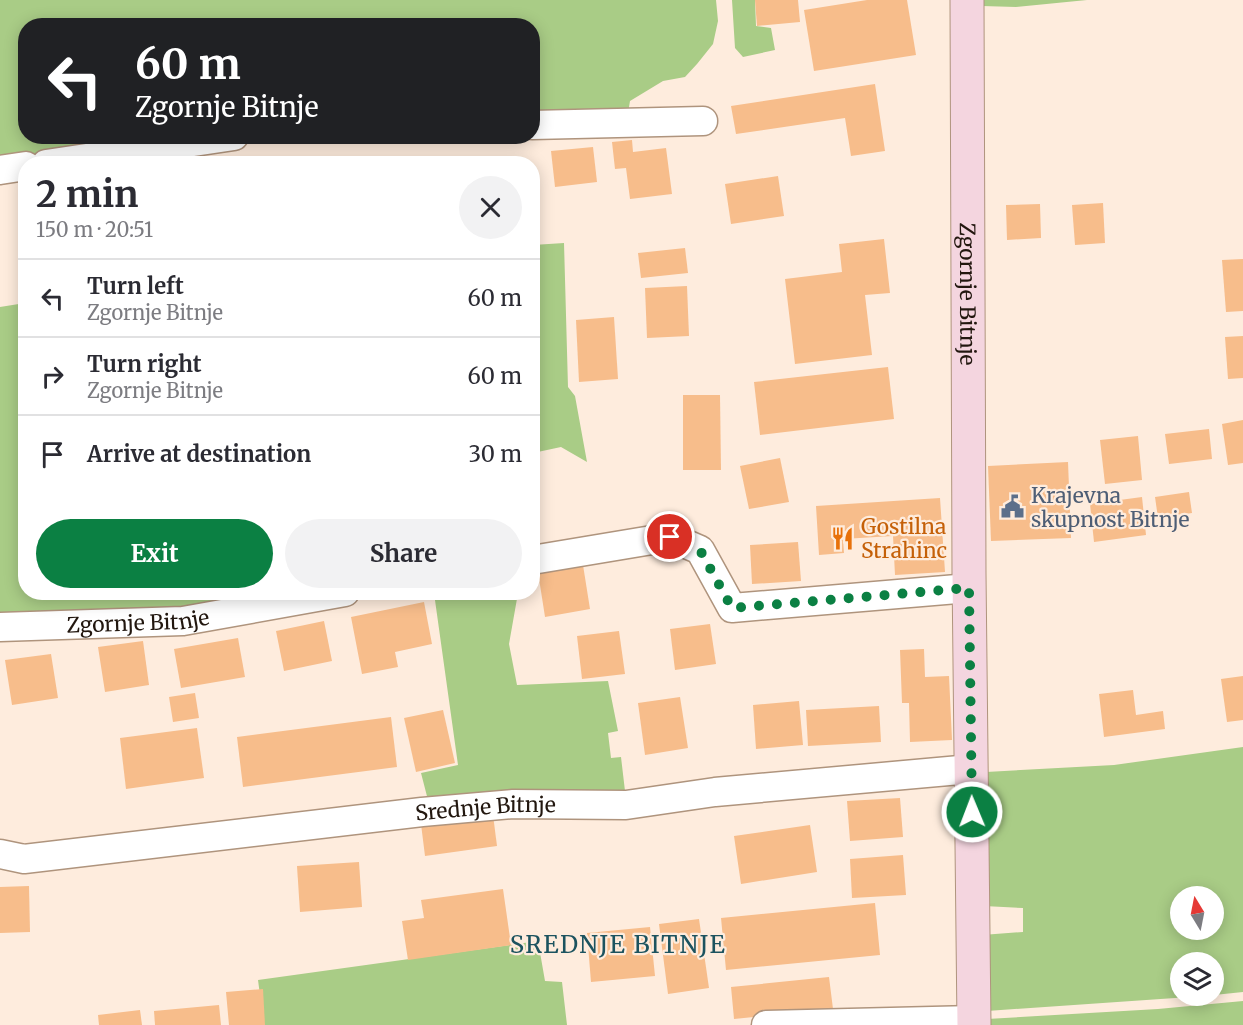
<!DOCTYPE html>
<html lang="en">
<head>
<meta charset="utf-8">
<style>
	:root { --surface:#fff; --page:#f2f2f3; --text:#2b2b33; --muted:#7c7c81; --line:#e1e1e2; --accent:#0b8043 }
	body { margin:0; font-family:Merriweather,serif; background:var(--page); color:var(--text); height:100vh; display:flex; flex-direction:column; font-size:22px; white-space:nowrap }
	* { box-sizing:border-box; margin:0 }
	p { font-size:20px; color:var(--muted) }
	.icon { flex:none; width:33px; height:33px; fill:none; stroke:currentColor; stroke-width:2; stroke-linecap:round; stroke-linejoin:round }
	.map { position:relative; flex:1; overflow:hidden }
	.drawer { position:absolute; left:18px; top:156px; width:522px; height:444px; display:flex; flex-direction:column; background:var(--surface); border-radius:24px; box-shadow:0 3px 15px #0003 }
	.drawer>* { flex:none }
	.guide { position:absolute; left:18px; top:18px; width:522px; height:126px; border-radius:24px; box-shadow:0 3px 15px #0003; background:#202124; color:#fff; overflow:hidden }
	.needle { width:39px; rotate:350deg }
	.controls { position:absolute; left:1170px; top:886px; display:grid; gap:12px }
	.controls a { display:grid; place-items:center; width:54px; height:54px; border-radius:50%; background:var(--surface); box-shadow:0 3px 15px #0003; font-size:30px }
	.pin { position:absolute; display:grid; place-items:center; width:51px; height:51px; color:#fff; margin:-26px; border:3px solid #fff; border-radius:50%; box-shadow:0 2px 6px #0007 }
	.me { position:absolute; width:66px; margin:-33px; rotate:359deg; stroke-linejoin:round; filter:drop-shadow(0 0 4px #0008) }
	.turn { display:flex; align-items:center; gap:21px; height:126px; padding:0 18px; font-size:27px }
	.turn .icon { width:78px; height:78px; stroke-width:2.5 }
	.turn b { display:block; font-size:42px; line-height:51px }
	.round { display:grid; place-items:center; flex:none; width:63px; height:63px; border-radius:32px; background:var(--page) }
	.headline { display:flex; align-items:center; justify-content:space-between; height:102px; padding:0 18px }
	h1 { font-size:36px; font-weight:700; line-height:45px }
	.cta { display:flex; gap:12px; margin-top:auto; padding:12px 18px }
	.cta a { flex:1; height:69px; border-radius:36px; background:var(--accent); color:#fff; font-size:24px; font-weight:700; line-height:69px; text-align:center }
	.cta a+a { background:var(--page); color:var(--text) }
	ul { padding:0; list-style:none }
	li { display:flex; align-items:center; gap:18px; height:78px; padding:0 18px; border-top:2px solid var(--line) }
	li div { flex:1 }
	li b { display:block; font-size:22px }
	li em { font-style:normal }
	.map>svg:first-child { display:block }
	.green { fill:#a9cc86; fill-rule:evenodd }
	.building { fill:#f7bd8b }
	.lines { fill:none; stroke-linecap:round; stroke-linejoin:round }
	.minor-casing { stroke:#af947d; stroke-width:31 }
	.secondary-casing { stroke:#af947d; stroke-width:35 }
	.minor { stroke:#fff; stroke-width:28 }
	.secondary { stroke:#f4d5df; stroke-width:33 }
	.route { stroke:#0b8043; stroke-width:10; stroke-dasharray:0 18 }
	.labels { text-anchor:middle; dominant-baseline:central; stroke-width:4.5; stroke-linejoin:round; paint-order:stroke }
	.street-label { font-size:21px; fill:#22170f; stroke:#feecdd }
	.service-label { font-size:21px; fill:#4e5e75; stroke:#feecdd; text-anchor:start }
	.food-label { font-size:21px; fill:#c56008; stroke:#feecdd; text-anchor:start }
	.quarter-label { font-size:24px; letter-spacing:1.5px; fill:#1c535f; stroke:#feecdd }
</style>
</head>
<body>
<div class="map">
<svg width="1243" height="1025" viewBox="0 0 1243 1025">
	<rect width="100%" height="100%" fill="#feecdd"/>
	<g class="green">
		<polygon points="0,0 716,0 718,21 713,44 697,64 685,77 663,81 630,101 628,113 533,116 532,26 26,26 26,136 179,137 0,163"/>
		<polygon points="732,0 755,0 756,26 771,28 775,50 743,57 735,48"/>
		<polygon points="982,0 1087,0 1016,7 982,6"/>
		<polygon points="564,243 568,387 575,396 587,462 561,447 533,453 533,245"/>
		<polygon points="25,303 26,592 303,593 208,609 0,620 0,307"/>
		<polygon points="434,593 518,593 509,644 517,685 608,681 618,731 608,733 611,758 621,757 625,791 429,804 421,773 458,765"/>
		<path d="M1243 747V992L1214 995V963H1180V996H1204L987 1011 982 935 1023 932V908L984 906 986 772 1114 765ZM1180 897H1214V930H1180Z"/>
		<polygon points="538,941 545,981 562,982 567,1025 264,1025 258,980"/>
		<polygon points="1243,1001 1243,1025 987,1025 987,1019 1158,1009"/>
	</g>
	<g class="building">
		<polygon points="755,0 798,0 800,22 757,26"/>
		<polygon points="867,0 907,0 916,55 814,71 804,10"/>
		<polygon points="875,84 885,151 851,156 845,118 736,134 731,106"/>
		<polygon points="632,140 633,152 666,148 672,194 630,199 626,168 615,169 612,142"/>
		<polygon points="593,147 597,182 555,187 551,151"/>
		<polygon points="778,176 784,216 731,224 725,184"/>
		<polygon points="1103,203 1105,243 1075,245 1072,205"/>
		<polygon points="1040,204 1041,238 1007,240 1006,205"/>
		<polygon points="884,239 890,293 865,295 872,355 795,364 785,279 842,272 839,244"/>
		<polygon points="685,248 688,273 641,278 638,253"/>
		<polygon points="1243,259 1243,311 1226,312 1222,260"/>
		<polygon points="687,286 689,336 647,338 645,288"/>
		<polygon points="614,317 618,379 579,382 576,320"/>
		<polygon points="1243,336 1243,378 1228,379 1225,337"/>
		<polygon points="888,367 894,419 760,435 754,382"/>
		<polygon points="683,395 720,395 721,470 683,470"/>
		<polygon points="1243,420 1243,463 1228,465 1222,424"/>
		<polygon points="1209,429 1212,459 1169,464 1165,434"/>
		<polygon points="1138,436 1142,480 1105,484 1100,440"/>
		<polygon points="780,458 789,502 749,509 740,466"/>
		<polygon points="1068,462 1071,538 991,541 988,466"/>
		<polygon points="1189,492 1192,513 1158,518 1155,497"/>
		<polygon points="1142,497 1146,535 1094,542 1090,504"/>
		<polygon points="940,498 945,572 895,575 893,536 843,539 844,553 819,555 816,506"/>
		<polygon points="798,542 801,581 752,584 750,545"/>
		<polygon points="583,565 590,609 545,617 538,572"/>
		<polygon points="424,602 432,644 395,652 398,667 362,674 351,617"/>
		<polygon points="324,621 332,661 284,671 276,631"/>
		<polygon points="710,624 716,664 675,670 670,629"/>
		<polygon points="619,631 625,674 582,679 577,636"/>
		<polygon points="238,638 245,677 181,688 174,649"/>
		<polygon points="143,641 149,685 105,692 98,647"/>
		<polygon points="924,649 925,677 949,676 952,740 910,742 909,703 902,703 900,650"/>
		<polygon points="51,654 58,698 12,705 5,660"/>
		<polygon points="1243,676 1243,720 1227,722 1221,679"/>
		<polygon points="1133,690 1136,715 1163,711 1165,729 1104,737 1099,694"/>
		<polygon points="195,693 199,718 173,722 169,697"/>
		<polygon points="680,697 688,748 645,755 638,703"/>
		<polygon points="799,701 803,745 756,749 753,705"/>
		<polygon points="879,706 881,742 808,746 806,710"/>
		<polygon points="443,710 455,763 416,772 404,718"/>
		<polygon points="391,717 397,767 243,787 237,737"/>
		<polygon points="197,728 204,778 126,789 120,738"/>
		<polygon points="900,798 903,837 850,841 847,801"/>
		<polygon points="493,815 497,846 425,856 421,824"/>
		<polygon points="810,825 817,872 741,884 734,836"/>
		<polygon points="903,855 906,895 852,898 850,859"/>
		<polygon points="359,862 362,907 300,912 297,866"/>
		<polygon points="29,886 30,932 0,933 0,887"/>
		<polygon points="503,889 511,945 408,960 402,921 424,918 421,900"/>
		<polygon points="875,903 880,955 726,970 721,918"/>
		<polygon points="699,919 709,988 668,994 659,924"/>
		<polygon points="650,927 655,976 591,982 587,933"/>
		<polygon points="829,977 833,1009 734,1019 731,987"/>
		<polygon points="263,989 265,1025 229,1025 226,992"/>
		<polygon points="219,1005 221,1025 155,1025 154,1011"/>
		<polygon points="140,1010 142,1025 99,1025 98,1015"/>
	</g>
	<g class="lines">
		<defs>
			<g id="minor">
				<polyline points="532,125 703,121"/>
				<polyline points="46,164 234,136"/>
				<polyline points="0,170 26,166"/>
				<polyline points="532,560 670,537 700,550 732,608 969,588"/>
				<path id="s1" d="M0 627 183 621 345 592"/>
				<path id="s2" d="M0 854 24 859 422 812 513 804 626 805 715 792 971 769"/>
				<polyline points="766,1025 974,1020"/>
			</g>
			<g id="secondary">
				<path id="s3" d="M967 0 969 573 974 1025"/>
			</g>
		</defs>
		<use href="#minor" class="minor-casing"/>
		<use href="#secondary" class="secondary-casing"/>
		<use href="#minor" class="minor"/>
		<use href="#secondary" class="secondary"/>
	</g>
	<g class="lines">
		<polyline class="route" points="670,537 700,550 732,608 969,588 972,812"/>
	</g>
	<defs>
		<symbol id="civic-bare" viewBox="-9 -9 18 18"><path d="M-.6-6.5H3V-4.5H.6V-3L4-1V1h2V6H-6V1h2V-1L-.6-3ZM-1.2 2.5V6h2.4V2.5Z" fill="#5c6f8a" stroke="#feecdd" stroke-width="2.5" paint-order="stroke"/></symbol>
		<symbol id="restaurant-bare" viewBox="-9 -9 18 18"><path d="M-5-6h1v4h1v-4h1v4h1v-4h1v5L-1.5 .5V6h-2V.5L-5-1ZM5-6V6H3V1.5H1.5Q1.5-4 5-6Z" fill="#e8710a" stroke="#feecdd" stroke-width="2.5" paint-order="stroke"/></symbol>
	</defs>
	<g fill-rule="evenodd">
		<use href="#civic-bare" x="996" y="490" width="33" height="33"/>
		<use href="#restaurant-bare" x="826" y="522" width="33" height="33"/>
	</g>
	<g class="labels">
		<g class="street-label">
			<text stroke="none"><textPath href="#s3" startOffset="294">Zgornje Bitnje</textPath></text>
			<text stroke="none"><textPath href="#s1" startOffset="138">Zgornje Bitnje</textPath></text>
			<text stroke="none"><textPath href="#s2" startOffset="489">Srednje Bitnje</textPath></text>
		</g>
		<g class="service-label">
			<text x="1031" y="495">Krajevna<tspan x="1031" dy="24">skupnost Bitnje</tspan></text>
		</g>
		<g class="food-label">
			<text x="861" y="526">Gostilna<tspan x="861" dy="24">Strahinc</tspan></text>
		</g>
		<g class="quarter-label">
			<text x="618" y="944">SREDNJE BITNJE</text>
		</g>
	</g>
</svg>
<div class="controls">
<a><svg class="needle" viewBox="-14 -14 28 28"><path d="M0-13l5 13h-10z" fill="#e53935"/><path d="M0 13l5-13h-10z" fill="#7c7c81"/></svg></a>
<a><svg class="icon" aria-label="layers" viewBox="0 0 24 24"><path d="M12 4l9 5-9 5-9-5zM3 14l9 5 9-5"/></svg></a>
</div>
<div class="pin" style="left:670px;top:537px;background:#d93025"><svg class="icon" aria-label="arrive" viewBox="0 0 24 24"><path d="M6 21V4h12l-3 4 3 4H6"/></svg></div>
<svg class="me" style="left:972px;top:812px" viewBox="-20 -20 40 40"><circle r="17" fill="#0b8043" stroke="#fff" stroke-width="3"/><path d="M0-11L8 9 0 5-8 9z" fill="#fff"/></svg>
<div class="guide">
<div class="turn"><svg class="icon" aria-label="left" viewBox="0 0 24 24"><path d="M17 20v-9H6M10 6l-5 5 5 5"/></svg><div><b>60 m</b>Zgornje Bitnje</div></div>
</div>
<section class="drawer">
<div class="headline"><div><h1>2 min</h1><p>150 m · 20:51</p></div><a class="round"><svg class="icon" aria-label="close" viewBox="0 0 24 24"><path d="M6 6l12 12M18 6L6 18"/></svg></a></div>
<ul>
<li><svg class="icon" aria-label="left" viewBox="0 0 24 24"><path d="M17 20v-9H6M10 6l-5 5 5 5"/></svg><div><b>Turn left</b><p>Zgornje Bitnje</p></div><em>60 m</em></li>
<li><svg class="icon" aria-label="right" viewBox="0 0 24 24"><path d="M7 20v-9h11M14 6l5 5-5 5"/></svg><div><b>Turn right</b><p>Zgornje Bitnje</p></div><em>60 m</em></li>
<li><svg class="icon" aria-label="arrive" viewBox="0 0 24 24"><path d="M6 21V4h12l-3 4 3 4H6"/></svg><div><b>Arrive at destination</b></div><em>30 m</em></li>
</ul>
<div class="cta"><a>Exit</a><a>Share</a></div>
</section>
</div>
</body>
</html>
